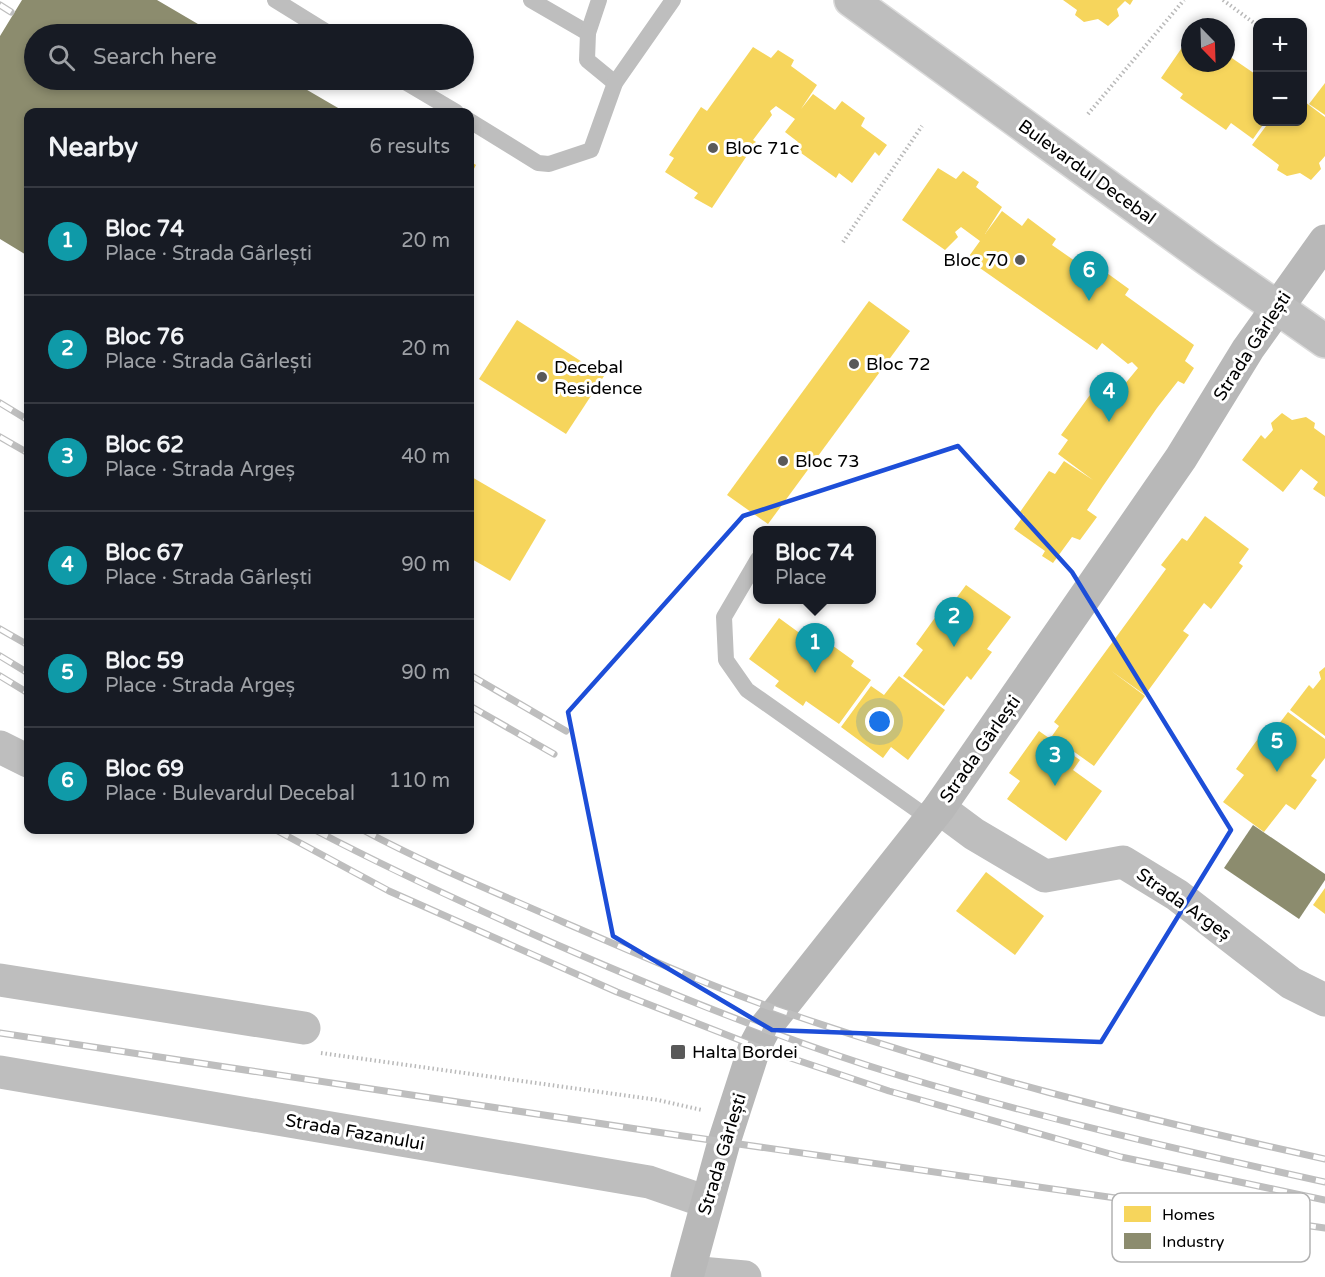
<!DOCTYPE html>
<meta charset="utf-8">
<style>
:root{--surface:#171b24;--page:#20242c;--text:#f1f3f6;--muted:#9ea1a6;--line:#363941;--accent:#2563eb}
body{margin:0;font-family:"Varela Round",sans-serif;background:var(--page);color:var(--text)}
.controls{position:absolute;right:18px;top:18px;display:grid;overflow:hidden;border-radius:12px;box-shadow:0 3px 9px #0003}
.controls button{width:54px;height:54px;display:grid;place-items:center;padding:0;border:0;border-bottom:2px solid var(--line);background:var(--surface);color:var(--text);font:30px sans-serif}
.compass{position:absolute;left:1181px;top:18px;width:54px;height:54px;border-radius:50%;background:var(--surface);box-shadow:0 3px 9px #0003;rotate:157deg}
.you{position:absolute;left:880px;top:722px;width:21px;height:21px;margin:-15px;border:4px solid #fff;border-radius:50%;background:#1a73e8;box-shadow:0 0 0 9px #1a73e833}
.badge{display:grid;place-items:center;width:39px;height:39px;border-radius:50%;background:var(--accent);color:#fff;font-size:20px;font-weight:700}
.pin{position:absolute;translate:-50% -50px;filter:drop-shadow(0 2px 3px #0008)}
.pin::after{content:'';position:absolute;top:32px;width:21px;height:18px;background:inherit;clip-path:polygon(0 0,100% 0,50% 100%)}
.popup{position:absolute;left:753px;top:526px;width:123px;height:78px;box-sizing:border-box;display:grid;place-content:center;border-radius:12px;background:var(--surface);filter:drop-shadow(0 2px 4px #0005);font-size:20px;white-space:nowrap;color:var(--muted)}
.popup b{font-size:22px;color:var(--text)}
.popup::after{content:'';position:absolute;left:50%;top:100%;margin-left:-12px;border:12px solid transparent;border-top-color:var(--surface)}
.list{margin:0;padding:0;list-style:none}
h2{display:flex;justify-content:space-between;align-items:center;height:78px;margin:0;padding:0 24px;font-size:26px}
h2 small{font-size:20px;font-weight:400;color:var(--muted)}
.list li{display:grid;grid-template-columns:39px 1fr auto;gap:18px;align-items:center;box-sizing:border-box;height:108px;padding:0 24px;border-top:2px solid var(--line)}
.list b{display:block;font-size:22px;white-space:nowrap}
.list p{margin:0;font-size:20px;white-space:nowrap;color:var(--muted)}
.list em{font-size:20px;font-style:normal;color:var(--muted)}
.icon{flex:none;width:33px;height:33px;fill:none;stroke:currentColor;stroke-width:2;stroke-linecap:round;stroke-linejoin:round}
.map{position:relative;flex:none;width:1325px;height:1277px;overflow:hidden}
.search{position:absolute;background:var(--surface);box-shadow:0 3px 9px #0003;left:24px;top:24px;width:450px;height:66px;display:flex;align-items:center;gap:15px;box-sizing:border-box;padding:0 21px;border-radius:33px;color:var(--muted);font-size:22px}
.panel{position:absolute;background:var(--surface);box-shadow:0 3px 9px #0003;left:24px;top:108px;width:450px;height:726px;border-radius:12px}
.map>svg:first-child{display:block}
.homes{fill:#f6d55c}
.industry{fill:#8c8c6e}
.lines{fill:none;stroke-linecap:round;stroke-linejoin:round}
.primary-casing{stroke:#dbdbdb;stroke-width:36}
.path{stroke:#b9b9b9;stroke-width:4;stroke-dasharray:1.5 3;stroke-linecap:butt}
.lane{stroke:#bebebe;stroke-width:16}
.street{stroke:#bebebe;stroke-width:33}
.secondary{stroke:#b8b8b8;stroke-width:33}
.primary{stroke:#bebebe;stroke-width:33}
.rail-casing{stroke:#bebebe;stroke-width:7}
.rail{stroke:#fff;stroke-width:4.5;stroke-dasharray:14;stroke-linecap:butt}
.marked{fill:none;stroke:#1d4ed8;stroke-width:4.5;stroke-linejoin:round}
.poi-dot{fill:#595959;stroke:#fff;stroke-width:2}
.labels{text-anchor:middle;dominant-baseline:central;stroke-width:6;stroke-linejoin:round;paint-order:stroke}
.poi-label{font-size:18px;fill:#000;stroke:#fff;text-anchor:start}
.street-label{font-size:18px;fill:#000;stroke:#fff}
.key{fill:#fff;stroke:#b2b2b2;stroke-width:1.5}
.key-label{font-size:16px;fill:#000}
</style>
<div class="map">
<svg width="1325" height="1277" viewBox="0 0 1325 1277">
<rect width="100%" height="100%" fill="#fff"/>
<g class="homes">
<polygon points="1063,0 1133,0 1130,5 1125,1 1117,9 1119,16 1108,26 1098,19 1084,22 1075,15 1077,10"/>
<polygon points="1190,36 1190,63 1226,63 1226,54 1258,76 1258,122 1265,122 1253,139 1231,123 1226,130 1180,98 1183,94 1161,78"/>
<polygon points="753,47 771,58 778,50 794,60 791,66 817,85 801,109 813,94 835,110 842,101 865,118 861,126 887,145 879,156 875,152 852,183 839,173 836,178 794,148 798,142 785,132 795,119 776,106 770,111 772,115 753,140 756,142 712,208 694,198 698,193 665,172 674,158 669,155 701,107 707,111"/>
<polygon points="1325,83 1325,115 1309,104"/>
<polygon points="1305,102 1325,117 1325,156 1319,163 1321,169 1311,180 1300,173 1287,176 1277,170 1279,165 1252,145 1269,122 1302,122 1302,106"/>
<polygon points="470,161 476,165 470,176"/>
<polygon points="938,168 956,179 963,171 979,182 976,187 1002,207 985,234 1002,211 1022,226 1028,218 1056,239 1052,245 1095,275 1100,268 1129,289 1125,295 1194,345 1185,361 1194,368 1184,384 1178,381 1157,408 1103,486 1087,510 1097,517 1080,540 1072,537 1053,563 1042,556 1045,551 1014,529 1024,515 1020,512 1049,471 1055,474 1064,461 1093,480 1058,454 1068,440 1061,435 1095,388 1101,392 1112,377 1124,385 1138,368 1132,362 1128,364 1102,343 1097,350 967,259 980,241 961,227 955,232 958,237 945,250 902,220"/>
<polygon points="869,301 910,331 768,524 727,495"/>
<polygon points="517,320 604,376 566,434 479,379"/>
<polygon points="1282,413 1292,420 1306,417 1315,423 1314,428 1325,436 1325,497 1313,489 1318,482 1301,469 1283,492 1242,460 1261,435 1265,439 1273,430 1271,423"/>
<polygon points="470,476 546,520 510,581 470,558"/>
<polygon points="1205,516 1249,549 1239,563 1243,566 1211,609 1204,603 1183,631 1189,635 1145,695 1110,670 1145,696 1094,766 1052,736 1059,726 1054,722 1166,569 1161,565 1182,538 1187,541"/>
<polygon points="966,585 1011,617 987,649 992,652 971,680 967,676 944,706 903,676 923,650 916,644 947,601 952,604"/>
<polygon points="779,618 805,637 811,630 854,661 851,666 871,680 839,724 806,701 803,706 775,686 779,681 749,659"/>
<polygon points="1325,667 1325,736 1290,710 1309,685 1313,689 1321,679 1319,672"/>
<polygon points="899,676 945,710 908,760 891,747 883,758 841,727 871,686 884,695"/>
<polygon points="1288,712 1325,739 1325,758 1311,776 1317,780 1295,810 1286,804 1264,832 1223,802 1244,775 1236,769 1260,736 1266,741"/>
<polygon points="1039,731 1080,760 1073,770 1102,791 1066,841 1007,799 1020,781 1009,773"/>
<polygon points="986,872 1044,916 1015,955 956,911"/>
<polygon points="1325,888 1325,914 1313,905"/>
</g>
<g class="industry">
<polygon points="22,0 157,0 215,34 34,34 34,80 290,80 345,112 28,112 28,256 0,239 0,36"/>
<polygon points="1253,825 1325,874 1325,880 1299,919 1224,868"/>
</g>
<g class="lines">
<defs>
<polyline id="primary" points="851,0 1206,258 1325,341"/>
</defs>
<use href="#primary" class="primary-casing"/>
<g class="path">
<polyline points="1223,0 1258,26"/>
<polyline points="1088,114 1184,0"/>
<polyline points="843,242 922,126"/>
<polyline points="321,1053 658,1100 702,1110"/>
</g>
<g class="lane">
<polyline points="275,0 330,34"/>
<polyline points="531,0 588,33"/>
<polyline points="599,0 588,33 587,60 615,83"/>
<polyline points="402,80 456,112"/>
<polyline points="470,121 538,163 549,164 591,150 615,83 673,0"/>
<polyline points="758,559 724,617 726,660 747,690 930,819"/>
</g>
<g class="street">
<polyline points="0,747 28,761"/>
<polyline points="939,808 974,834 1045,876 1123,862 1177,895 1291,983 1325,1000"/>
<polyline points="0,980 304,1028"/>
<polyline points="0,1072 649,1182 707,1202"/>
<polyline points="689,1272 745,1277"/>
</g>
<polyline class="secondary" points="687,1277 724,1142 755,1046 764,1029 939,808 1181,458 1248,349 1325,241"/>
<use href="#primary" class="primary"/>
<defs>
<g id="rail">
<polyline points="0,5 11,12"/>
<polyline points="0,403 28,420"/>
<polyline points="0,437 28,453"/>
<polyline points="0,629 28,645"/>
<polyline points="0,656 28,673"/>
<polyline points="470,675 566,731"/>
<polyline points="0,676 28,693"/>
<polyline points="470,706 554,754"/>
<polyline points="276,830 389,891 617,992 755,1046 889,1091 1121,1157 1325,1200"/>
<path d="M315,830c78,41 157,77 238,113 114,50 230,97 348,133 140,42 282,75 424,106"/>
<path d="M363,830c65,35 132,62 200,92 70,30 141,62 213,87 180,63 363,109 549,150"/>
<polyline points="0,1033 683,1136 1325,1228"/>
</g>
</defs>
<use href="#rail" class="rail-casing"/>
<use href="#rail" class="rail"/>
</g>
<path class="marked" d="M958,446l114,126 159,258 -130,212 -329,-12 -159,-94 -45,-224 175,-196z"/>
<g class="poi-dot">
<circle cx="713" cy="148" r="6"/>
<circle cx="1020" cy="260" r="6"/>
<circle cx="854" cy="364" r="6"/>
<circle cx="542" cy="377" r="6"/>
<circle cx="783" cy="461" r="6"/>
<rect x="670" y="1044" width="16" height="16" rx="3"/>
</g>
<g class="labels">
<g class="poi-label">
<text x="725" y="148">Bloc 71c</text>
<text x="1008" y="260" text-anchor="end">Bloc 70</text>
<text x="866" y="364">Bloc 72</text>
<text x="554" y="367">Decebal<tspan x="554" dy="21">Residence</tspan></text>
<text x="795" y="461">Bloc 73</text>
<text x="692" y="1052">Halta Bordei</text>
</g>
<g class="street-label">
<text transform="translate(1087 172) rotate(36)">Bulevardul Decebal</text>
<text transform="translate(1252 346) rotate(-57)">Strada Gârlești</text>
<text transform="translate(980 749) rotate(-55)">Strada Gârlești</text>
<text transform="translate(1184 904) rotate(35)">Strada Argeș</text>
<text transform="translate(355 1132) rotate(10)">Strada Fazanului</text>
<text transform="translate(722 1154) rotate(-73)">Strada Gârlești</text>
</g>
</g>
<rect x="1112" y="1193" width="198" height="69" rx="9" class="key"/>
<rect x="1124" y="1206" width="27" height="16" fill="#f6d55c"/>
<rect x="1124" y="1233" width="27" height="16" fill="#8c8c6e"/>
<g class="key-label">
<text x="1162" y="1220">Homes</text>
<text x="1162" y="1247">Industry</text>
</g>
</svg>
<div class="controls">
<button>+</button>
<button>−</button>
</div>
<svg class="compass" viewBox="-18 -18 36 36"><path d="M0-13l5 13h-10z" fill="#e53935"/><path d="M0 13l5-13h-10z" fill="#9ea1a6"/></svg>
<div class="you"></div>
<div class="pin badge" style="left:815px;top:673px;background:#0f9aa8">1</div>
<div class="popup"><b>Bloc 74</b>Place</div>
<div class="pin badge" style="left:954px;top:647px;background:#0f9aa8">2</div>
<div class="pin badge" style="left:1055px;top:786px;background:#0f9aa8">3</div>
<div class="pin badge" style="left:1109px;top:422px;background:#0f9aa8">4</div>
<div class="pin badge" style="left:1277px;top:772px;background:#0f9aa8">5</div>
<div class="pin badge" style="left:1089px;top:301px;background:#0f9aa8">6</div>
<div class="search"><svg class="icon" aria-label="search" viewBox="0 0 24 24"><circle cx="10" cy="10" r="6"/><path d="M15 15l6 6"/></svg>Search here</div>
<section class="panel">
<h2>Nearby<small>6 results</small></h2>
<ul class="list">
<li><span class="badge" style="background:#0f9aa8">1</span><div><b>Bloc 74</b><p>Place · Strada Gârlești</p></div><em>20 m</em></li>
<li><span class="badge" style="background:#0f9aa8">2</span><div><b>Bloc 76</b><p>Place · Strada Gârlești</p></div><em>20 m</em></li>
<li><span class="badge" style="background:#0f9aa8">3</span><div><b>Bloc 62</b><p>Place · Strada Argeș</p></div><em>40 m</em></li>
<li><span class="badge" style="background:#0f9aa8">4</span><div><b>Bloc 67</b><p>Place · Strada Gârlești</p></div><em>90 m</em></li>
<li><span class="badge" style="background:#0f9aa8">5</span><div><b>Bloc 59</b><p>Place · Strada Argeș</p></div><em>90 m</em></li>
<li><span class="badge" style="background:#0f9aa8">6</span><div><b>Bloc 69</b><p>Place · Bulevardul Decebal</p></div><em>110 m</em></li>
</ul>
</section>
</div>
